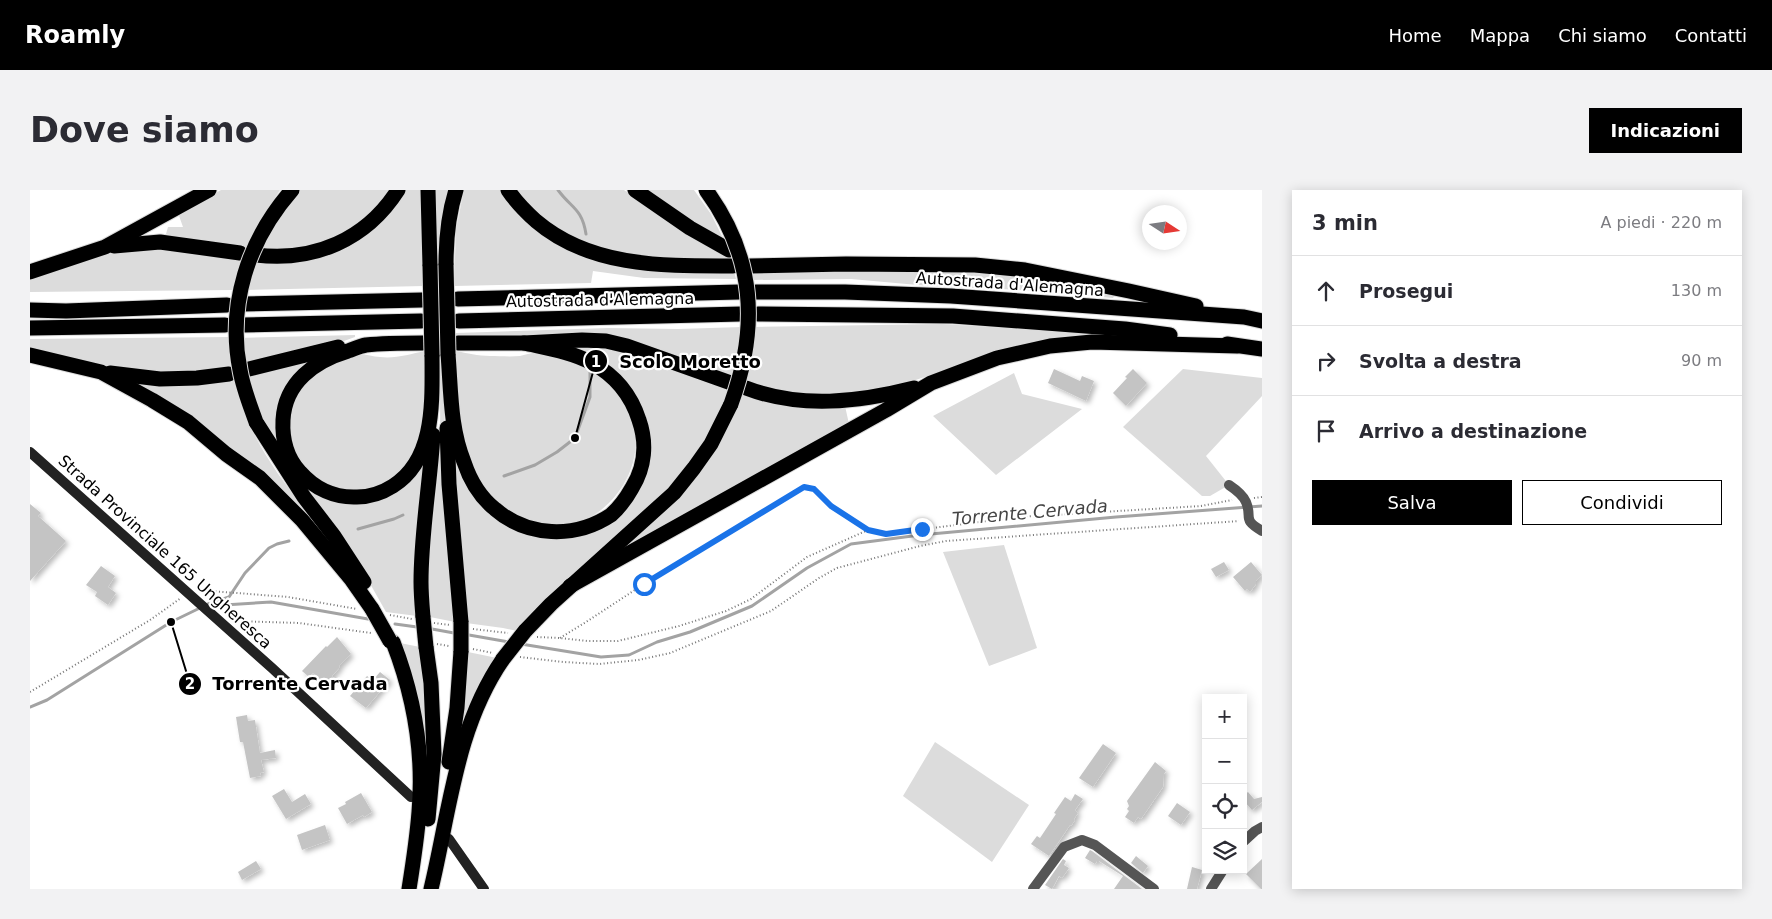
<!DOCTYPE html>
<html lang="it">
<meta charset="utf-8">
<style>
:root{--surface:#fff;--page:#f2f2f3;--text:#2b2b33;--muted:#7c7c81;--line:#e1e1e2;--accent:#000}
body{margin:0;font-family:"DejaVu Sans",sans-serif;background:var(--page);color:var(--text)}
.controls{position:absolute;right:15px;bottom:15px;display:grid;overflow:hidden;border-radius:0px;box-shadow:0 2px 12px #0003}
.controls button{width:45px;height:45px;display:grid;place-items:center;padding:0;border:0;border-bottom:1px solid var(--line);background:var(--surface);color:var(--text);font:25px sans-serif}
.compass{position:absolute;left:1112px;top:15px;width:45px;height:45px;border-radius:50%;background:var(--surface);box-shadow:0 2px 12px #0003;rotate:102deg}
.stop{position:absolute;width:15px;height:15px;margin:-11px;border:4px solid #1a73e8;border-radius:50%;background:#fff}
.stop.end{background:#1a73e8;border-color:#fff;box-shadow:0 1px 5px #0008}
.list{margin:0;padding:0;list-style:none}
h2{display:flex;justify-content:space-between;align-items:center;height:65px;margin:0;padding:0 20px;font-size:21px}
h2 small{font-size:16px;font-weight:400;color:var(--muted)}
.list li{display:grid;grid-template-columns:32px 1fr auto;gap:15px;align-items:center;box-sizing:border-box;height:70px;padding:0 20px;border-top:1px solid var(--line)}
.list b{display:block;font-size:19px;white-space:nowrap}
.list em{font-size:16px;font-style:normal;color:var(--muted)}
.actions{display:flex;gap:10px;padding:15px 20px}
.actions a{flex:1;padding:11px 0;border:1px solid var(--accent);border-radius:0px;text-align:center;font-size:18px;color:var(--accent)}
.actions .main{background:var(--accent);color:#fff}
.icon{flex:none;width:28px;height:28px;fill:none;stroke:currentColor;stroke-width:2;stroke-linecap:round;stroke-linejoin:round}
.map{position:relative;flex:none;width:1232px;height:699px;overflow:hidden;border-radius:0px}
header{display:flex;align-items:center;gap:30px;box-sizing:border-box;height:70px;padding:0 25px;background:var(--accent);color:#fff}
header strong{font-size:24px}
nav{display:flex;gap:28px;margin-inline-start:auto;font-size:18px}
.intro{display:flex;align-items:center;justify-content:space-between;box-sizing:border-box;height:120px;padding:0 30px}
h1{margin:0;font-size:35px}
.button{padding:12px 22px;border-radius:0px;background:var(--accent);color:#fff;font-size:18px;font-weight:700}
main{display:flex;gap:30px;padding:0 30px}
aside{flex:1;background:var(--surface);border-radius:0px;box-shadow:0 2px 12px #0003}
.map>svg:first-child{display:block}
.green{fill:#dcdcdc}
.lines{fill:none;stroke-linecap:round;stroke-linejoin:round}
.stream{stroke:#a3a3a3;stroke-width:3}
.building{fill:#c4c4c4;filter:url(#shadow)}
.highway-casing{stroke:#dbdbdb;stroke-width:17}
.path{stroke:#777;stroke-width:2;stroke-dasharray:1 2.5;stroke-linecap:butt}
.street{stroke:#555;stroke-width:10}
.secondary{stroke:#222;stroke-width:10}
.highway{stroke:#000;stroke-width:15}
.highway-bridge-casing{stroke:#dbdbdb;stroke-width:17;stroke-linecap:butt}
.highway-bridge{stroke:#000;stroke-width:15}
.route{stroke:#1a73e8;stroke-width:6}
.labels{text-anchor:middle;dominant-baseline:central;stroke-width:4.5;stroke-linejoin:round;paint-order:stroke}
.street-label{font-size:16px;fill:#000;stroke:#fff}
.water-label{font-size:18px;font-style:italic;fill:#444;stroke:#fff}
.leader{fill:none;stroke:#000;stroke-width:2}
.callout-dot{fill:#000;stroke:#fff;stroke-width:2}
.mark-label{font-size:15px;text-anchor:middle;font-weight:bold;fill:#fff}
.callout-label{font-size:18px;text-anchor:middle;font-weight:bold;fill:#000;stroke:#fff;stroke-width:4.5;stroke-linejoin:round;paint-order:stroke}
</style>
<header>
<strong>Roamly</strong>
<nav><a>Home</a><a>Mappa</a><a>Chi siamo</a><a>Contatti</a></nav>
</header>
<div class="intro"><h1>Dove siamo</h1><a class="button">Indicazioni</a></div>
<main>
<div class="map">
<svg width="1232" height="699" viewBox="0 0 1232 699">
<defs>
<filter id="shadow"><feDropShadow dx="3" dy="3" stdDeviation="2.5" flood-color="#0004"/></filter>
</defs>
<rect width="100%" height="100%" fill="#fff"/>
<g class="green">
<polygon points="191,0 250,0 226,37 215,60 157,51 136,44 138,37 153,37 148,23"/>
<polygon points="266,0 359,0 342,22 318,41 284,57 240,63 228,56"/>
<polygon points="372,0 394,0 394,96 214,100 223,71 286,68"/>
<polygon points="405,0 420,0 411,70 407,71"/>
<polygon points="434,0 473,0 542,61 704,81 706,89 614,88 563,81 561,93 424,96 426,39"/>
<polygon points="487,0 594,0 647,37 700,65 702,72 669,72 569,60 523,38 496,12"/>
<polygon points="611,0 664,0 681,24 695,52"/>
<path d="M115,57l96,13 -9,30 -202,2v-14c38,-12 76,-28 115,-31z"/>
<polygon points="718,80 962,81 1086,103 1083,108 994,100 899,96 821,89 720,90"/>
<polygon points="912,134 1057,143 1056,147 918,179 871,195 815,206 764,205 716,194 721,168 724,137"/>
<polygon points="712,137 704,190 610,154 426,148 426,143 578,138 648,139"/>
<polygon points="325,145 325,147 314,151 212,176 209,148"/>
<path d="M198,147l3,33c-32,4 -67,4 -100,0 -34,-4 -68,-14 -101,-22v-9z"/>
<polygon points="539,154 594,160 701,199 681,242 652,285 629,307 522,403 487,441 473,438 436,433 425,278 426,266 484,337 562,338 608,292 606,213"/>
<path d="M395,161l1,58 -4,32 -21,34 -36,17 -35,-3 -32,-27 -11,-36 9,-31 24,-27 39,-14c8,0 14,3 21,3 15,2 30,-3 45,-6z"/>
<path d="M426,161c11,2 22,5 34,5 9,0 20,1 30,0 6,-1 12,-4 18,-3 14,1 31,6 44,13 23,12 43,31 51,57 14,48 -28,104 -78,103 -5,0 -10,-2 -15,-3 -12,-2 -21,-4 -31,-12 -15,-10 -29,-25 -36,-42 -15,-37 -15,-76 -18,-115z"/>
<path d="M413,164l2,85 10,183 -25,-5c-5,-52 5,-104 9,-156 2,-35 1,-71 0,-106z"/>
<polygon points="281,169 260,196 261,276 325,313 394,271 387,426 356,422 329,374 243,257 214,187"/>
<polygon points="1153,179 1232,188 1232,206 1176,266 1199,295 1180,306 1172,306 1093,237"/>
<polygon points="984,183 992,204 1052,219 966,285 903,226"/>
<path d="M95,190h109c15,67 64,120 105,172l-51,-47z"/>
<path d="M713,203l102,13 4,18 -224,125 -3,-4c45,-45 102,-90 121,-152z"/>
<polygon points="974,355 1007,458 959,476 913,362"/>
<polygon points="370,453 390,457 399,513 396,572"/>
<polygon points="438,462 467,468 437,529 433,526"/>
<polygon points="905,552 999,615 962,672 873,606"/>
</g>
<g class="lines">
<g class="stream">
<path d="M528,0c13,18 24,18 28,44"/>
<polyline points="474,286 505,275 527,262 545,248 560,207 560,180"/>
<polyline points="328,339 364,329 373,325"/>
<polyline points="178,414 199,407 215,383 239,358 247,354 259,351"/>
<polyline points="178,416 241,412 338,429"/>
<polyline points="365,434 387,437"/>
<polyline points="402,439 424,443"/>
<polyline points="439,445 479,452"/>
<polyline points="491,454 571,467 599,465 627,452 660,442 722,416 777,378 821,354 890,345 1086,327 1232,316"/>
<polyline points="0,517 17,510 141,432 172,417"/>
</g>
</g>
<g class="building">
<polygon points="1024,179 1050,191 1052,186 1064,191 1056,211 1018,193"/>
<polygon points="1103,179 1117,193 1096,216 1083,203 1097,188 1095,187"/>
<polygon points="0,314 11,323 8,326 36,351 0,391"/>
<polygon points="1194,372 1199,380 1186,387 1181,379"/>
<polygon points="1221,372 1232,385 1226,391 1226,394 1220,402 1217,399 1215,401 1203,387"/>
<polygon points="71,376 85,386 78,397 86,403 78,415 65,406 67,402 56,395"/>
<polygon points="307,447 321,464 309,476 310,477 302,486 304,488 297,496 286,485 283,483 279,487 272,481 296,456 297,457"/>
<polygon points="350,482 360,490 336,518 320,506 337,486 343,490"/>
<polygon points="217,525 218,531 225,530 230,563 245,560 246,568 231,570 234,582 230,583 231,586 220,588 213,552 210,552 206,527"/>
<polygon points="1073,554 1086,563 1063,597 1049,588"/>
<polygon points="1125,572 1136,581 1134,584 1133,597 1111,629 1108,627 1104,633 1095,627 1099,621 1097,619 1099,616 1097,611"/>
<polygon points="254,599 262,612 275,604 281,614 256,629 242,606"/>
<polygon points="1218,602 1224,609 1232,607 1232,612 1222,620 1213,610 1213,606"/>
<polygon points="331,603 342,622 334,627 333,625 317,634 308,618 316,614 315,612"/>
<polygon points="1045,604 1053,609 1045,620 1048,623 1044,629 1045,630 1041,636 1040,635 1019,666 1001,654 1007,646 1010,648 1026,624 1024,623 1035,607 1041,611"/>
<polygon points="1147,613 1160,622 1151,635 1138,626"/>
<polygon points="295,635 300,650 272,660 267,645"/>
<polygon points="1060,660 1062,661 1112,699 1084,699 1093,686 1069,671 1067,671 1065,674 1055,668"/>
<polygon points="1106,666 1118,676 1113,683 1101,673"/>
<polygon points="1033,669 1036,671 1034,675 1039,678 1032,688 1029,686 1022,699 1015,695"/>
<polygon points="1232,669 1232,699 1231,699 1216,684"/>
<polygon points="226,671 231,679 212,690 208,682"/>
<polygon points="1162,677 1172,680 1167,699 1157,699"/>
</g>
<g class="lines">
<defs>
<g id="highway">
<polyline points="398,0 400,76"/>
<path d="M478,0c8,12 18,22 28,31 55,47 129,45 197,45"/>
<polyline points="605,0 660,38 699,60"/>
<polyline points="84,56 130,52 210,63"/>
<path d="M226,65c58,7 110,-15 142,-65"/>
<path d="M416,75c0,-26 2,-50 10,-75"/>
<polyline points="720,76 816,74 945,75 995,80 1099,101 1166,116"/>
<polyline points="0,82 75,57 179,0"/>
<polyline points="726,102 815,102 921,106 1214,127 1232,131"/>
<polyline points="428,109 709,102"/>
<polyline points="213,114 392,110"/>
<polyline points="0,120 36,121 197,115"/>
<polyline points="728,124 923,126 1095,139 1140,145"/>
<polyline points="429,131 711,124"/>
<polyline points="212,135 391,131"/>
<polyline points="0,138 195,135"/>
<path d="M393,153c-19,0 -38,0 -57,2 -6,1 -12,4 -18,6 -33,10 -63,31 -65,69 -1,19 4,38 17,52 15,17 35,26 57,25 13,0 25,-4 36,-11 43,-27 39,-86 39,-131"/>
<polyline points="428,153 494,153 552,150 576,151 597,156 701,193"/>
<polyline points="1197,154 1232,159"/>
<path d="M418,164c3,36 2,74 16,108 6,18 16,35 31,47 32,28 80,30 116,6 8,-7 16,-18 21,-27 13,-21 15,-45 7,-68 -8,-25 -23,-44 -47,-57 -20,-11 -46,-15 -68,-20"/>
<polyline points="0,165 71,182 122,210 158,232 196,264 230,288 272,330 321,389 342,419"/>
<polyline points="215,180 308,157"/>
<polyline points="80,183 130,189 167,188 199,184"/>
<path d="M716,198c55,21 113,14 168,0"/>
<polyline points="226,232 274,307 304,346 334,392"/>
<polyline points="417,238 419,294 431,432"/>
<polyline points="540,396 856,220 901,193 967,168 1020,156 1062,152 1207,156"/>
<path d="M393,427c-1,-12 -2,-23 -2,-35 0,-49 9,-98 12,-147"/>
<polyline points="495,441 521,414 644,303 664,278 681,254 701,214"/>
<path d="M363,452c21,54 31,112 26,170 -2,26 -6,52 -10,77"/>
<polyline points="396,457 401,493 404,564 398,629"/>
<polyline points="419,572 427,518 431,461"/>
<path d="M401,699c19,-79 25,-162 72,-230"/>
</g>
</defs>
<use href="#highway" class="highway-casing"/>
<g class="path">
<polyline points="1224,308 1232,307"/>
<polyline points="168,400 258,407 327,419"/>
<polyline points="360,425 382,429"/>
<polyline points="204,431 269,433 341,443"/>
<polyline points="404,433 420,435"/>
<polyline points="443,439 478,443"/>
<polyline points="507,447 530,448 557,451 588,451 649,436 696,421 721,409 777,367 838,340"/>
<polyline points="530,448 556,432 614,394 774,297 784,299 801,315 838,340 855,344 989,327 1171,316 1202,310"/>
<polyline points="407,454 419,456"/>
<polyline points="443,459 463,463"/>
<polyline points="490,467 533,472 569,474 608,470 640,463 741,421 789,388 807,378 890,356 916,351 1209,331"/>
<polyline points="0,502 120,430 151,408"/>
</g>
<g class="street">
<path d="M1199,295c6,4 14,10 17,17 7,17 -5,16 16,29"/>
<polyline points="1213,652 1225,641 1232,637"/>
<polyline points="1003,699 1034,657 1052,650 1065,655 1124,699"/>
<polyline points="1181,699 1193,680"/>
</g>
<g class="secondary">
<polyline points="0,262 242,478 381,607"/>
<polyline points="419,649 454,699"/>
</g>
<use href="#highway" class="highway"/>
<defs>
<g id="highway-bridge">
<path d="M676,0c49,67 53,137 25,214"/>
<polyline points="416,75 418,164"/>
<polyline points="400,76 402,165"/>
<path d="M226,232c-6,-17 -13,-34 -16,-52 -13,-65 8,-130 52,-180"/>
<polyline points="342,419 360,451"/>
<polyline points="393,427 396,457"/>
<polyline points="431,432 431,461"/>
<polyline points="473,469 495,441"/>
</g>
</defs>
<use href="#highway-bridge" class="highway-bridge-casing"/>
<use href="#highway-bridge" class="highway-bridge"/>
</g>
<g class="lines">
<polyline class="route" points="614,394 774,297 784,299 801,316 838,340 856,344 892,339"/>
</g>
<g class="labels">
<g class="street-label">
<text transform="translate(980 94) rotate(4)">Autostrada d'Alemagna</text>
<text transform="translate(570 110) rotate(-1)">Autostrada d'Alemagna</text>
<text transform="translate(135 362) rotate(42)">Strada Provinciale 165 Ungheresca</text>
</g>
<g class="water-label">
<text transform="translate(1000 322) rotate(-5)">Torrente Cervada</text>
</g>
</g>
<path class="leader" d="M545 248L566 171M141 432L160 494"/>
<g class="callout-dot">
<circle cx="545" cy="248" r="5"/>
<circle cx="141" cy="432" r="5"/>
<circle cx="566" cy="171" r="12"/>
<circle cx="160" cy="494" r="12"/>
</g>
<g class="mark-label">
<text x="566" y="177">1</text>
<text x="160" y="499">2</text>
</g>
<g class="callout-label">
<text x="660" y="178">Scolo Moretto</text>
<text x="270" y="500">Torrente Cervada</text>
</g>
</svg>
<div class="controls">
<button>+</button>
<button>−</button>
<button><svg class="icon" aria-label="locate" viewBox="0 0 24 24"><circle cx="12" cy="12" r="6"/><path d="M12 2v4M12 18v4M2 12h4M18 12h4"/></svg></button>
<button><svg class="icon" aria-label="layers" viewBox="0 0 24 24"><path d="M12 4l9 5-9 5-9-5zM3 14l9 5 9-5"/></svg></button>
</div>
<svg class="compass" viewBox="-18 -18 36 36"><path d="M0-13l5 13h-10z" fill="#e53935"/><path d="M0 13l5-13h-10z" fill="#7c7c81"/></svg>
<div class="stop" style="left:614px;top:394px"></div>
<div class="stop end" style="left:892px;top:339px"></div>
</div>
<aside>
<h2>3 min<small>A piedi · 220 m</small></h2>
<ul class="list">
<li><svg class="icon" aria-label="ahead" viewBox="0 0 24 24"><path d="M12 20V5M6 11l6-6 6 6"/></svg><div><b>Prosegui</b></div><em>130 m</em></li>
<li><svg class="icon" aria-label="right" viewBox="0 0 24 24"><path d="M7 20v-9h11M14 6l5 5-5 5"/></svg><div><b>Svolta a destra</b></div><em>90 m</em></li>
<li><svg class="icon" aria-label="arrive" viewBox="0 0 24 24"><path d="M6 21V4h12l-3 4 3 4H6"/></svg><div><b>Arrivo a destinazione</b></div></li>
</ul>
<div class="actions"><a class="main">Salva</a><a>Condividi</a></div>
</aside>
</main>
